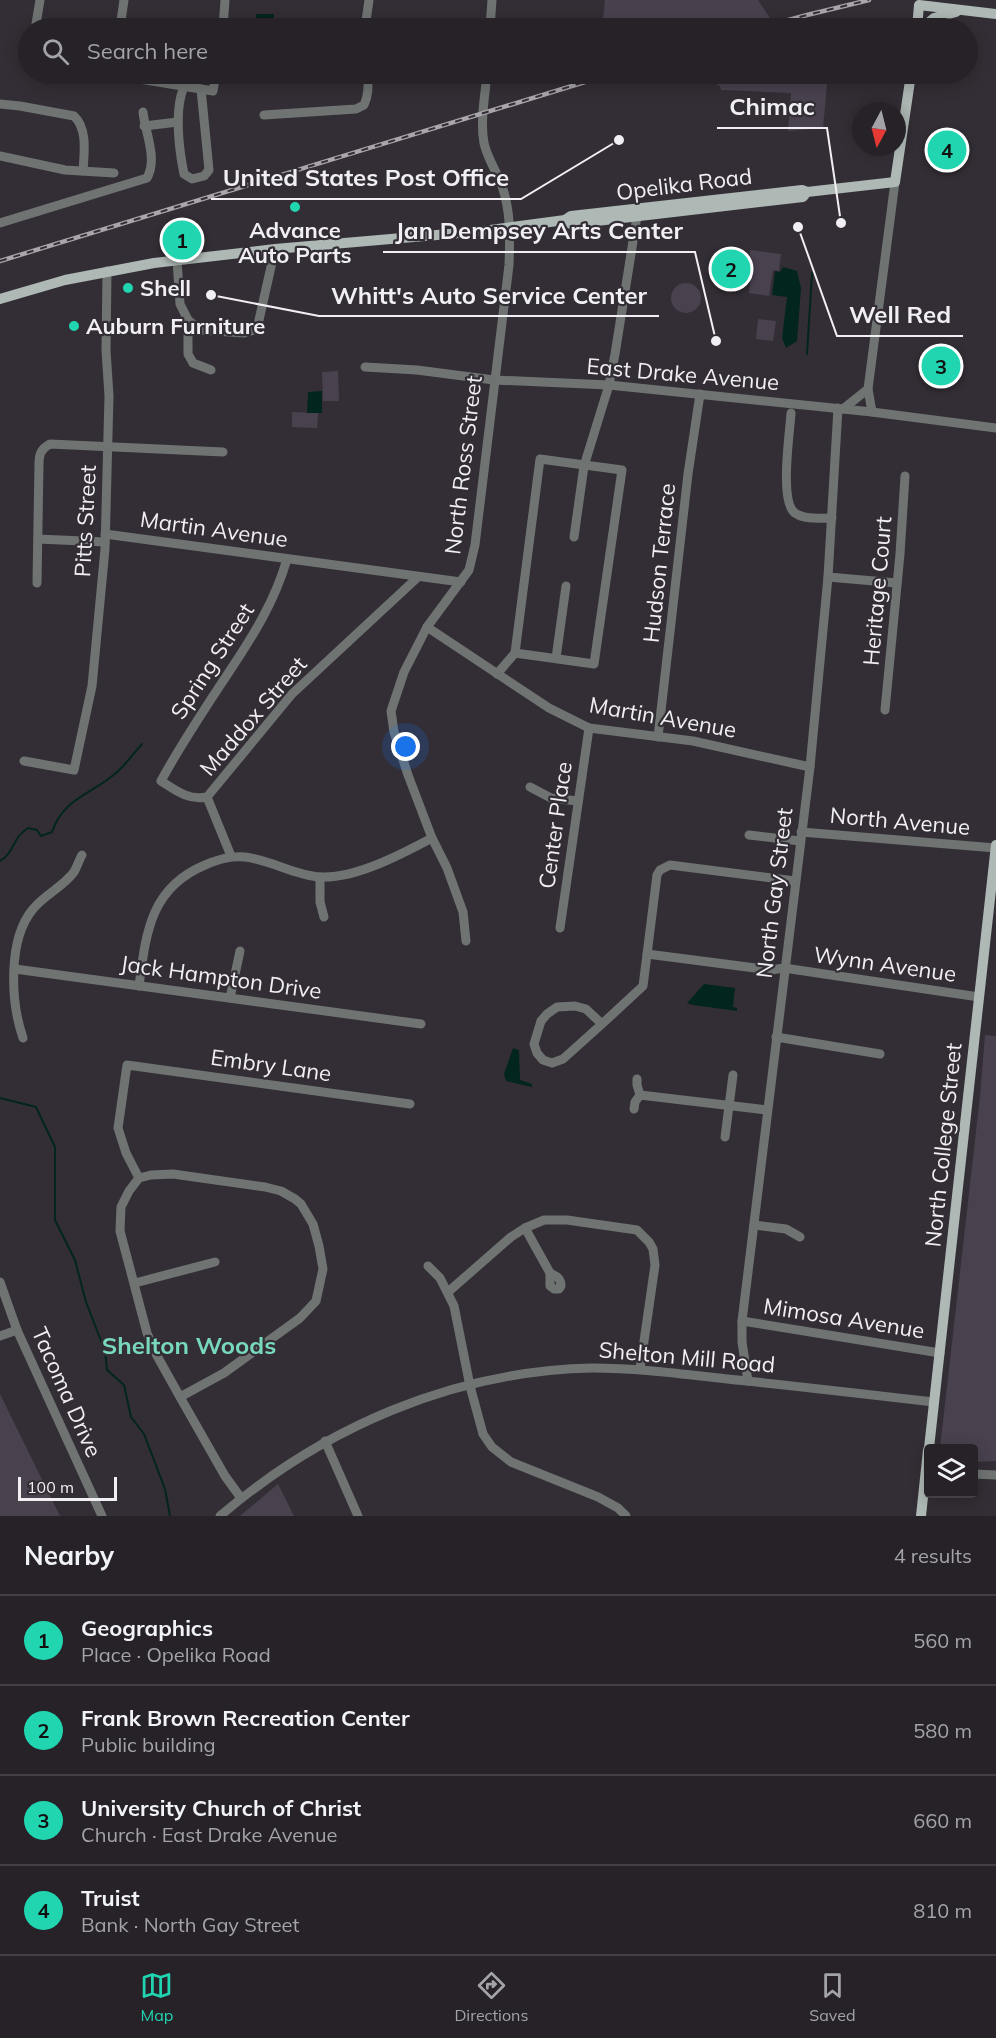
<!DOCTYPE html>
<meta charset="utf-8">
<style>
:root{--surface:#262228;--page:#322f34;--text:#f1f3f6;--muted:#a4a4a8;--line:#423f45;--accent:#20d5b0}
body{margin:0;font-family:Mulish,sans-serif;background:var(--page);color:var(--text)}
.controls{position:absolute;right:18px;bottom:18px;display:grid;overflow:hidden;border-radius:6px;box-shadow:0 3px 15px #0003}
.controls button{width:54px;height:54px;display:grid;place-items:center;padding:0;border:0;border-bottom:2px solid var(--line);background:var(--surface);color:var(--text);font:30px sans-serif}
.compass{position:absolute;left:852px;top:102px;width:54px;height:54px;border-radius:50%;background:var(--surface);box-shadow:0 3px 15px #0003;rotate:187deg}
.scale{position:absolute;left:18px;bottom:15px;width:99px;box-sizing:border-box;padding-left:6px;border:3px solid #f2eff4;border-top:0;font-size:16px;line-height:21px;white-space:nowrap;color:#f2eff4;-webkit-text-stroke:4px #332e35;paint-order:stroke}
.you{position:absolute;left:406px;top:747px;width:21px;height:21px;margin:-15px;border:4px solid #fff;border-radius:50%;background:#1a73e8;box-shadow:0 0 0 9px #1a73e833}
.badge{display:grid;place-items:center;width:39px;height:39px;border-radius:50%;background:var(--accent);color:#111;font-size:20px;font-weight:700}
.pin{position:absolute;translate:-50% -50%;border:3px solid #fff;box-shadow:0 2px 6px #0006}
.list{margin:0;padding:0;list-style:none}
h2{display:flex;justify-content:space-between;align-items:center;height:78px;margin:0;padding:0 24px;font-size:26px}
h2 small{font-size:20px;font-weight:400;color:var(--muted)}
.list li{display:grid;grid-template-columns:39px 1fr auto;gap:18px;align-items:center;box-sizing:border-box;height:90px;padding:0 24px;border-top:2px solid var(--line)}
.list b{display:block;font-size:22px;white-space:nowrap}
.list p{margin:0;font-size:20px;white-space:nowrap;color:var(--muted)}
.list em{font-size:20px;font-style:normal;color:var(--muted)}
.icon{flex:none;width:33px;height:33px;fill:none;stroke:currentColor;stroke-width:2;stroke-linecap:round;stroke-linejoin:round}
.map{position:relative;flex:none;width:996px;height:1516px;overflow:hidden}
.search{position:absolute;background:var(--surface);box-shadow:0 3px 15px #0003;left:18px;right:18px;top:18px;height:66px;display:flex;align-items:center;gap:15px;box-sizing:border-box;padding:0 21px;border-radius:33px;color:var(--muted);font-size:22px}
.sheet{height:438px;background:var(--surface)}
nav{display:flex;justify-content:space-around;align-items:center;box-sizing:border-box;height:84px;border-top:2px solid var(--line);background:var(--surface);font-size:16px;color:var(--muted)}
nav a{display:grid;justify-items:center;gap:3px}
nav .on{color:var(--accent)}
.map>svg:first-child{display:block}
.green{fill:#4a414f}
.water{fill:#02251d}
.lines{fill:none;stroke-linecap:round;stroke-linejoin:round}
.stream{stroke:#02251d;stroke-width:2}
.minor{stroke:#6f7472;stroke-width:9}
.major{stroke:#aeb8b5;stroke-width:10}
.rail-casing{stroke:#a9a5ab;stroke-width:4.5}
.rail{stroke:#332e35;stroke-width:2;stroke-dasharray:7;stroke-linecap:butt}
.poi-dot{fill:#20d5b0;stroke:#332e35;stroke-width:2}
.labels{text-anchor:middle;dominant-baseline:central;stroke-width:4.5;stroke-linejoin:round;paint-order:stroke}
.street-label{font-size:22px;fill:#f2eff4;stroke:#332e35}
.poi-label{font-size:22px;font-weight:bold;fill:#f2eff4;stroke:#332e35;text-anchor:start}
.neighbourhood-label{font-size:24px;font-weight:bold;fill:#78d8bd;stroke:#332e35}
.leader{fill:none;stroke:#f2eff4;stroke-width:2}
.callout-dot{fill:#f2eff4;stroke:#332e35;stroke-width:2}
.callout-label{font-size:24px;text-anchor:middle;font-weight:bold;fill:#f2eff4;stroke:#332e35;stroke-width:4.5;stroke-linejoin:round;paint-order:stroke}
</style>
<div class="map">
<svg width="996" height="1516" viewBox="0 0 996 1516">
<rect width="100%" height="100%" fill="#332e35"/>
<g class="green">
<polygon points="605,0 758,0 770,18 737,28 602,28"/>
<polygon points="695,74 828,74 823,128 788,131 791,93 721,90 720,86"/>
<polygon points="750,250 781,254 779,271 773,270 769,296 749,293 752,267 748,266"/>
<circle cx="686" cy="298" r="15"/>
<polygon points="758,319 776,321 773,341 756,339"/>
<polygon points="338,371 339,401 323,401 322,372"/>
<polygon points="292,412 318,413 317,428 292,427"/>
<polygon points="985,1035 996,1036 996,1461 974,1462 974,1448 940,1448 980,1096"/>
<polygon points="0,1394 60,1516 0,1516"/>
<polygon points="278,1484 294,1516 240,1516"/>
</g>
<g class="water">
<rect x="256" y="14" width="18" height="14"/>
<polygon points="783,267 797,271 801,288 797,341 786,348 782,338 787,297 772,295 775,271 780,272"/>
<polygon points="322,391 322,413 307,413 308,392"/>
<polygon points="704,984 735,988 733,1007 737,1008 737,1011 693,1005 687,1003"/>
<polygon points="513,1048 519,1050 520,1080 532,1084 532,1087 506,1081 504,1074"/>
</g>
<g class="lines">
<g class="stream">
<polyline points="807,354 812,273"/>
<path d="M0,861c16,-10 11,-22 28,-33l9,2 4,6 11,-4c11,-34 41,-38 65,-60 9,-8 17,-19 25,-28"/>
<polyline points="0,1098 36,1107 55,1147 55,1220 75,1260 86,1302 105,1351 107,1370 124,1385 131,1417 144,1434 165,1489 170,1516"/>
</g>
<g class="minor">
<polyline points="36,24 40,0"/>
<polyline points="120,28 124,0"/>
<polyline points="223,28 225,0"/>
<polyline points="365,28 369,0"/>
<polyline points="490,28 492,0"/>
<polyline points="115,75 213,91 216,74"/>
<path d="M184,87c-10,22 -5,63 0,87l8,5 12,-3 5,-6 -8,-81"/>
<path d="M0,104l20,2 54,10c14,13 10,38 9,55"/>
<path d="M264,115l92,-6 8,-4c5,-11 5,-20 3,-31"/>
<polyline points="144,126 178,122"/>
<polyline points="0,156 65,170 114,173"/>
<path d="M0,223l147,-45c11,-19 -2,-46 -4,-66"/>
<polyline points="177,260 180,304 188,320 200,330 244,333 257,329 275,249"/>
<polyline points="188,320 188,354 193,363 211,370"/>
<polyline points="365,367 417,370 494,380 609,385 872,412 996,428"/>
<polyline points="843,409 868,389"/>
<polyline points="872,412 868,389 895,182"/>
<path d="M791,413c-1,19 -12,89 4,100 10,7 25,5 37,5"/>
<polygon points="540,459 622,470 594,664 515,653"/>
<polyline points="105,534 461,582"/>
<polyline points="574,537 584,466 609,385 615,354 638,210"/>
<polyline points="38,539 105,542"/>
<path d="M287,559c-12,42 -34,77 -58,113 -24,36 -48,72 -68,109 14,9 28,20 46,16l85,-103 126,-117"/>
<polyline points="828,577 897,583"/>
<path d="M37,583l2,-119c0,-10 2,-15 11,-20l173,8"/>
<polyline points="427,627 549,708 589,728 693,741 810,767"/>
<polyline points="556,658 566,586"/>
<polyline points="497,674 515,653"/>
<polyline points="885,710 900,554 905,476"/>
<polyline points="658,737 688,474 700,394"/>
<polyline points="24,761 74,770 92,686 105,549 109,396 106,350 107,271"/>
<polyline points="530,787 551,798 578,801"/>
<polyline points="207,797 231,856"/>
<polyline points="801,832 996,848"/>
<polyline points="749,835 800,841"/>
<polyline points="320,877 320,902 324,917"/>
<polyline points="560,928 589,728"/>
<path d="M466,941l-3,-29 -16,-44 -15,-30 -24,-63 -14,-43 -3,-21 13,-39 23,-45 42,-57 6,-25 34,-280c1,-28 2,-53 -7,-79 -5,-14 -15,-28 -18,-43 -4,-21 1,-48 3,-69"/>
<polyline points="647,954 771,970 784,968 979,997"/>
<polyline points="15,969 421,1024"/>
<path d="M139,986c7,-53 11,-98 66,-121 14,-6 25,-9 40,-8 26,3 49,18 75,20 35,2 82,-23 112,-39"/>
<polyline points="230,998 240,951"/>
<polyline points="602,1024 586,1009 575,1006 557,1007 547,1014 541,1021 534,1044 537,1053 543,1060 552,1063 563,1059 602,1024 643,986 657,875 660,870 670,865 795,881"/>
<polyline points="776,1037 880,1054"/>
<path d="M23,1038c-12,-35 -16,-98 10,-129 11,-14 30,-22 41,-37 3,-5 5,-12 8,-17"/>
<polyline points="640,1095 767,1110"/>
<polyline points="634,1109 635,1102 640,1095 637,1085 637,1079"/>
<polyline points="725,1137 733,1075"/>
<polyline points="139,1178 126,1153 118,1128 127,1065 410,1104"/>
<polyline points="754,1225 786,1229 800,1237"/>
<polyline points="525,1228 550,1273"/>
<polyline points="428,1266 440,1278 454,1306 470,1386 483,1434 492,1447 511,1462 598,1497 618,1508 626,1516"/>
<path d="M550,1273c6,3 11,5 11,13l-2,3h-5l-4,-3z"/>
<polyline points="0,1282 17,1330 102,1516"/>
<polyline points="135,1283 215,1262"/>
<polyline points="448,1292 511,1237 525,1228 544,1220 567,1220 637,1230 649,1242 653,1249 655,1265 640,1369"/>
<polyline points="742,1321 940,1353"/>
<polyline points="0,1336 17,1330"/>
<polyline points="748,1381 742,1342 742,1321 810,767 828,577 838,408"/>
<polyline points="180,1397 224,1373 300,1318 316,1301 323,1269 319,1246 313,1224 301,1204 295,1199 281,1191 265,1187 173,1174 151,1175 139,1178 129,1191 121,1207 120,1231 147,1333 156,1354 180,1397 225,1476 241,1498"/>
<polyline points="325,1441 358,1516"/>
<polyline points="974,1474 996,1475"/>
<path d="M220,1516c104,-89 234,-145 372,-148 45,0 90,6 135,11 69,7 138,15 207,23"/>
</g>
<g class="major">
<polyline points="917,28 919,5 996,14"/>
<polyline points="922,28 934,18 956,12"/>
<polyline points="565,220 571,224 803,197 807,192 895,182 911,74"/>
<polyline points="0,299 65,280 154,263 275,249 483,231 565,220 571,216 802,190 807,192"/>
<polyline points="929,1448 996,845"/>
<polyline points="921,1516 928,1450"/>
</g>
<defs>
<g id="rail">
<polyline points="759,28 807,15 869,0"/>
<polyline points="0,261 611,74"/>
</g>
</defs>
<use href="#rail" class="rail-casing"/>
<use href="#rail" class="rail"/>
</g>
<g class="poi-dot">
<circle cx="295" cy="207" r="6"/>
<circle cx="128" cy="288" r="6"/>
<circle cx="74" cy="326" r="6"/>
</g>
<g class="labels">
<g class="street-label">
<text transform="translate(684 184) rotate(-7)">Opelika Road</text>
<text transform="translate(683 374) rotate(5)">East Drake Avenue</text>
<text transform="translate(463 465) rotate(-83)">North Ross Street</text>
<text transform="translate(85 521) rotate(-87)">Pitts Street</text>
<text transform="translate(214 529) rotate(8)">Martin Avenue</text>
<text transform="translate(659 563) rotate(-84)">Hudson Terrace</text>
<text transform="translate(877 591) rotate(-85)">Heritage Court</text>
<text transform="translate(212 661) rotate(-57)">Spring Street</text>
<text transform="translate(253 716) rotate(-49)">Maddox Street</text>
<text transform="translate(663 717) rotate(10)">Martin Avenue</text>
<text transform="translate(900 821) rotate(5)">North Avenue</text>
<text transform="translate(555 825) rotate(-82)">Center Place</text>
<text transform="translate(774 893) rotate(-83)">North Gay Street</text>
<text transform="translate(885 964) rotate(8)">Wynn Avenue</text>
<text transform="translate(221 977) rotate(8)">Jack Hampton Drive</text>
<text transform="translate(271 1065) rotate(8)">Embry Lane</text>
<text transform="translate(943 1145) rotate(-84)">North College Street</text>
<text transform="translate(844 1318) rotate(9)">Mimosa Avenue</text>
<text transform="translate(687 1357) rotate(5)">Shelton Mill Road</text>
<text transform="translate(67 1392) rotate(66)">Tacoma Drive</text>
</g>
<g class="poi-label">
<text x="295" y="230" text-anchor="middle">Advance<tspan x="295" dy="25">Auto Parts</tspan></text>
<text x="140" y="288">Shell</text>
<text x="86" y="326">Auburn Furniture</text>
</g>
<g class="neighbourhood-label">
<text x="189" y="1345">Shelton Woods</text>
</g>
</g>
<path class="leader" d="M841 223L827 128H717M619 140L521 199H211M716 341L695 252H383M211 295L319 316H659M798 227L837 336H963"/>
<g class="callout-dot">
<circle cx="841" cy="223" r="6"/>
<circle cx="619" cy="140" r="6"/>
<circle cx="716" cy="341" r="6"/>
<circle cx="211" cy="295" r="6"/>
<circle cx="798" cy="227" r="6"/>
</g>
<g class="callout-label">
<text x="772" y="115">Chimac</text>
<text x="366" y="186">United States Post Office</text>
<text x="539" y="239">Jan Dempsey Arts Center</text>
<text x="489" y="304">Whitt's Auto Service Center</text>
<text x="900" y="323">Well Red</text>
</g>
</svg>
<div class="controls">
<button><svg class="icon" aria-label="layers" viewBox="0 0 24 24"><path d="M12 4l9 5-9 5-9-5zM3 14l9 5 9-5"/></svg></button>
</div>
<svg class="compass" viewBox="-18 -18 36 36"><path d="M0-13l5 13h-10z" fill="#e53935"/><path d="M0 13l5-13h-10z" fill="#a4a4a8"/></svg>
<div class="scale">100 m</div>
<div class="you"></div>
<div class="pin badge" style="left:182px;top:240px">1</div>
<div class="pin badge" style="left:731px;top:269px">2</div>
<div class="pin badge" style="left:941px;top:366px">3</div>
<div class="pin badge" style="left:947px;top:150px">4</div>
<div class="search"><svg class="icon" aria-label="search" viewBox="0 0 24 24"><circle cx="10" cy="10" r="6"/><path d="M15 15l6 6"/></svg>Search here</div>
</div>
<section class="sheet">
<h2>Nearby<small>4 results</small></h2>
<ul class="list">
<li><span class="badge">1</span><div><b>Geographics</b><p>Place · Opelika Road</p></div><em>560 m</em></li>
<li><span class="badge">2</span><div><b>Frank Brown Recreation Center</b><p>Public building</p></div><em>580 m</em></li>
<li><span class="badge">3</span><div><b>University Church of Christ</b><p>Church · East Drake Avenue</p></div><em>660 m</em></li>
<li><span class="badge">4</span><div><b>Truist</b><p>Bank · North Gay Street</p></div><em>810 m</em></li>
</ul>
</section>
<nav>
<a class="on"><svg class="icon" aria-label="map" viewBox="0 0 24 24"><path d="M3 6l6-2 6 2 6-2v14l-6 2-6-2-6 2zM9 4v14M15 6v14"/></svg>Map</a>
<a><svg class="icon" aria-label="directions" viewBox="0 0 24 24"><path d="M12 3l9 9-9 9-9-9zM9 14v-3h6M13 9l2 2-2 2"/></svg>Directions</a>
<a><svg class="icon" aria-label="saved" viewBox="0 0 24 24"><path d="M7 4h10v16l-5-4-5 4z"/></svg>Saved</a>
</nav>
